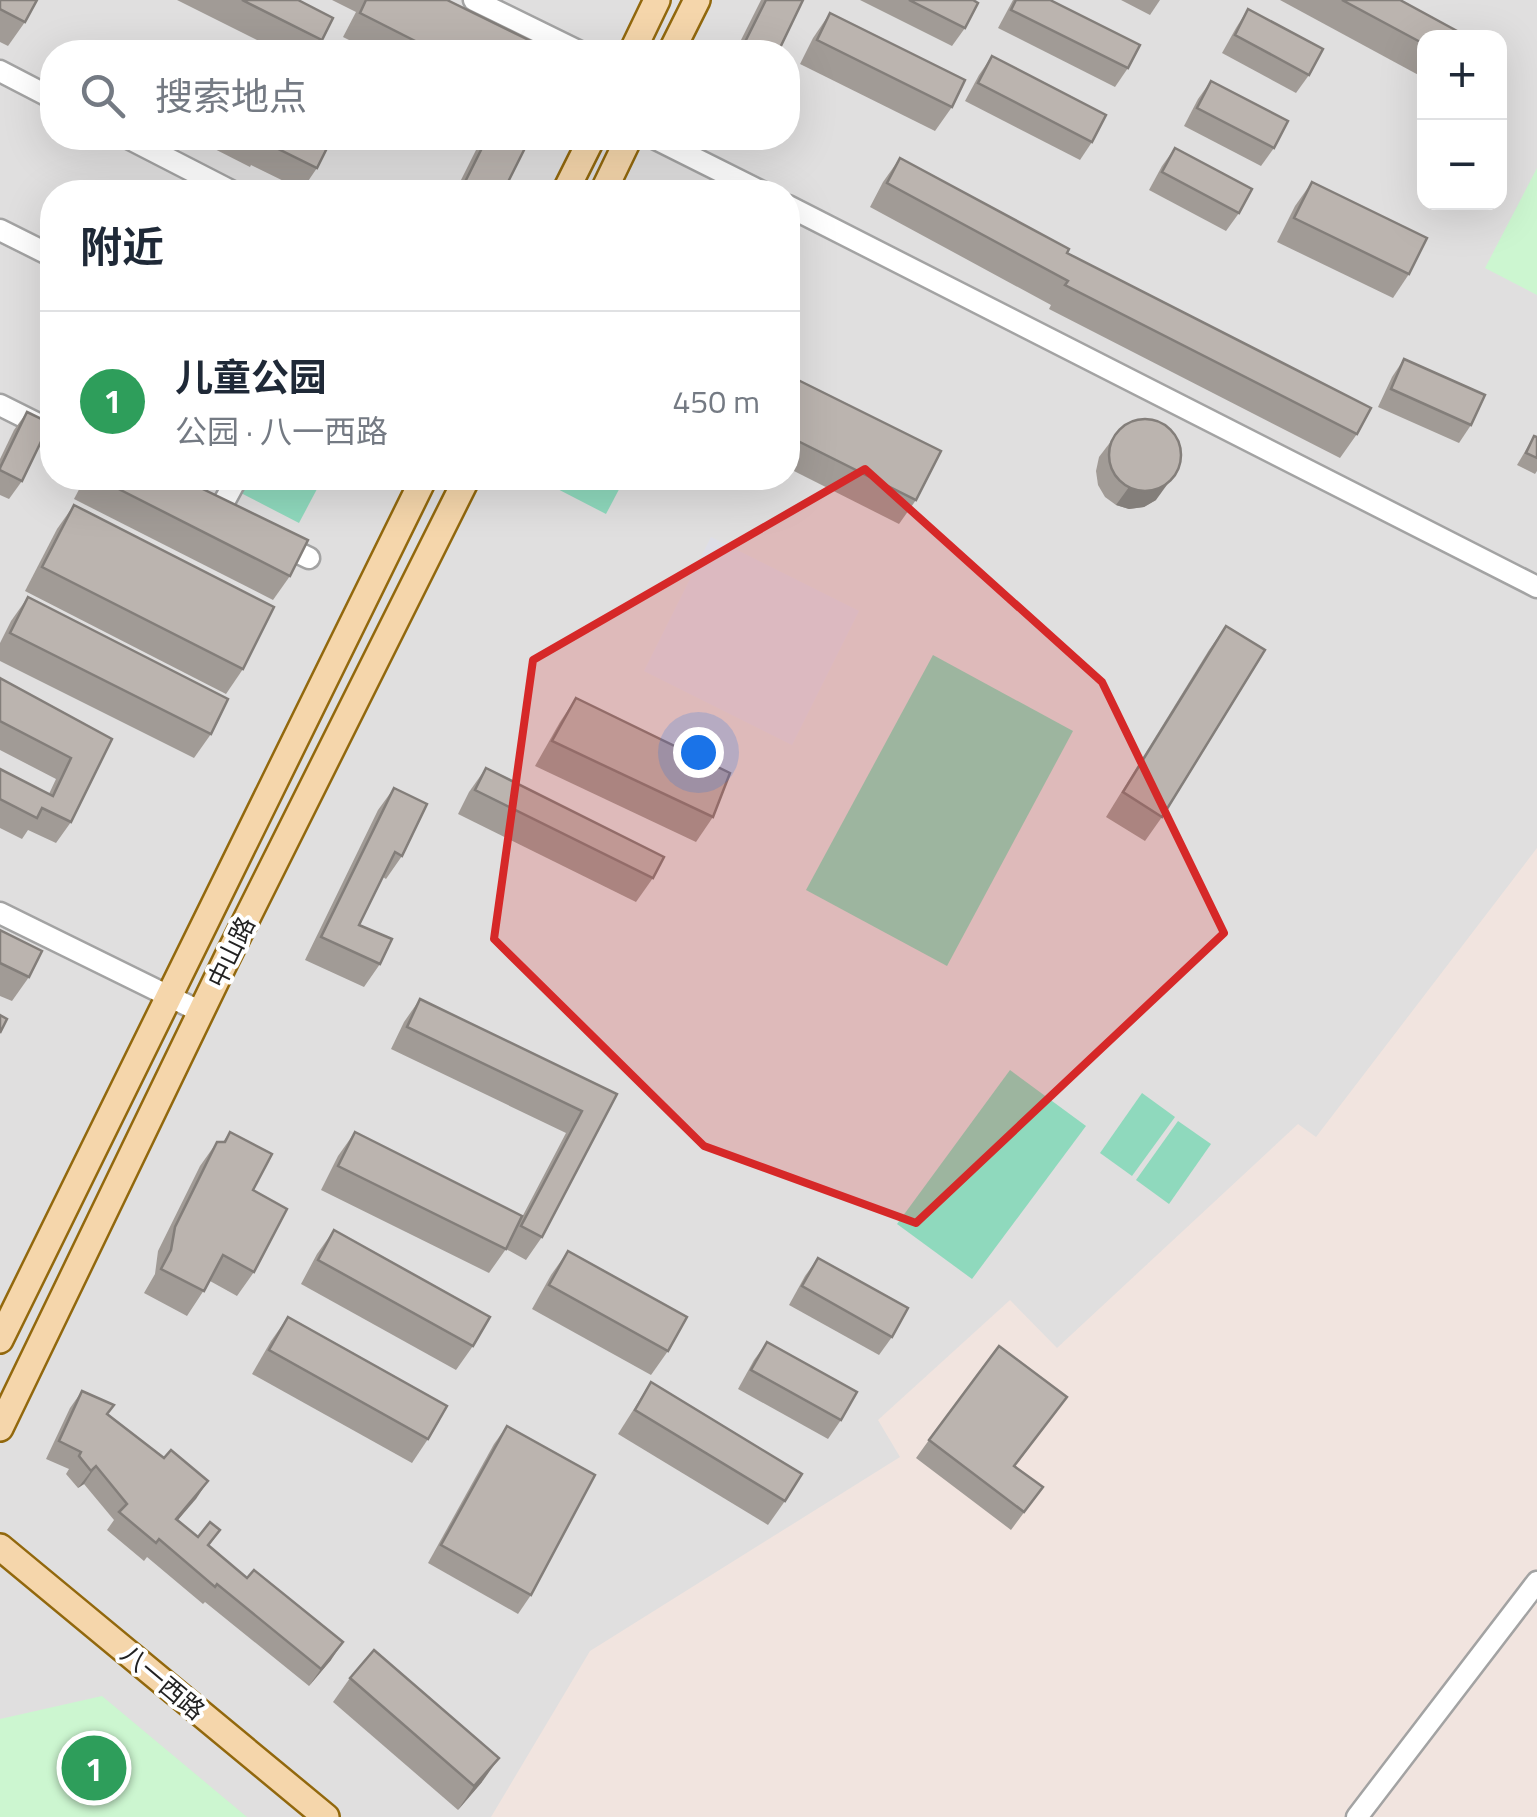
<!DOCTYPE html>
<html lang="zh">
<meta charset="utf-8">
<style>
:root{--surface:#fff;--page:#f2f2f3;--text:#1f2937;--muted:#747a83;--line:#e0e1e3;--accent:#0f766e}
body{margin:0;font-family:"Titillium Web","Noto Sans SC",sans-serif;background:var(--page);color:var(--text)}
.controls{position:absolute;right:30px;top:30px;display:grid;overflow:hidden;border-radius:20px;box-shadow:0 10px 40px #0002}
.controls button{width:90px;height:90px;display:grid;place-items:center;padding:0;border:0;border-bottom:2px solid var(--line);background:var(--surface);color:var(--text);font:50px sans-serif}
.you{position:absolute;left:698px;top:752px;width:35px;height:35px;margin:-25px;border:8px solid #fff;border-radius:50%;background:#1a73e8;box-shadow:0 0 0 15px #1a73e833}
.badge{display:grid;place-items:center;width:65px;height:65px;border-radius:50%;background:var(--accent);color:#fff;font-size:32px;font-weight:700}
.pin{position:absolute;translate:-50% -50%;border:5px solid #fff;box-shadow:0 2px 10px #0006}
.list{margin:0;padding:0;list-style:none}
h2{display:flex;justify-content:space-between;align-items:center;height:130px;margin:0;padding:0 40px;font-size:42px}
h2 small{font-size:32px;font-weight:400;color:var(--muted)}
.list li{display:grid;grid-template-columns:65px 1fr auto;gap:30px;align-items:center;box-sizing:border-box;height:180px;padding:0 40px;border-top:2px solid var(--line)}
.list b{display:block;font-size:38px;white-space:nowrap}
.list p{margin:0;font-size:32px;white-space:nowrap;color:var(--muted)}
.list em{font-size:32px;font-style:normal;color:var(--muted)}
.icon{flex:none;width:55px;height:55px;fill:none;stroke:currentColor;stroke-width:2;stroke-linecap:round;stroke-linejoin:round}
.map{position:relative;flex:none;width:1537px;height:1817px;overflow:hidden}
.search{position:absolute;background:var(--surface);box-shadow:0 10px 40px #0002;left:40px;top:40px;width:760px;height:110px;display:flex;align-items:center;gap:25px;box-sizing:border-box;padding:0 35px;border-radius:40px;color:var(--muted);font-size:38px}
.panel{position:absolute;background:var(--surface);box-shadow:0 10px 40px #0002;left:40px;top:180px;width:760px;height:310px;border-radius:40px}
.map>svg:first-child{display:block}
.residential{fill:#e0dfdf;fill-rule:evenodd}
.military{fill:#f1e4df}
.park{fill:#ccf6d0}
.pitch{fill:#8fd9bd}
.plaza{fill:#dedee7}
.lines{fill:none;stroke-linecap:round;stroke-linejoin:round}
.minor-casing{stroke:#a3a3a3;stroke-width:25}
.major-casing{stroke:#92680d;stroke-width:30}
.minor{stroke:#fff;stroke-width:20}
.major{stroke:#f5d6ab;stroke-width:25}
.wall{fill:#a19b96}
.shaded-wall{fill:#837e7a}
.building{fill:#bbb4af;stroke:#837e7a;stroke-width:2.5}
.marked{fill:#d62828;fill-opacity:0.2;stroke:#d62828;stroke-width:8;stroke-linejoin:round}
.labels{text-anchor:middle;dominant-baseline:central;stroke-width:8;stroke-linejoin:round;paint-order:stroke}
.street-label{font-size:25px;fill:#222;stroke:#fff}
</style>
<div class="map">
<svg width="1537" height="1817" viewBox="0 0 1537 1817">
<rect width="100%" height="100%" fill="#f1efea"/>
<path class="residential" d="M0,0h1537v1817h-1537zM1424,38h76v164h-76zM52,52h736v86h-736zM52,192h736v286h-736z"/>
<polygon class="military" points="1537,848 1537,1817 491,1817 590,1651 900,1457 878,1420 1010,1300 1057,1348 1298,1124 1316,1137"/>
<g class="park">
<polygon points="1537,168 1537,295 1485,268"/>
<polygon points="102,1696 247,1817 0,1817 0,1719"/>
</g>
<g class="pitch">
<polygon points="244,478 295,478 317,489 299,523 237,491"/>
<polygon points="546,478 619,478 624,480 606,514 544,482"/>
<polygon points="933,655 1073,731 947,966 806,890"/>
<polygon points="1010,1070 1086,1126 972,1279 897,1224"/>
<polygon points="1142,1093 1175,1117 1132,1176 1100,1153"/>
<polygon points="1178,1121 1211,1144 1169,1204 1136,1180"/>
</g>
<polygon class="plaza" points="711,537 859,611 792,745 644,671"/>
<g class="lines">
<defs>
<g id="minor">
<polyline points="474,0 580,52"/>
<polyline points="0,71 52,98"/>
<polyline points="128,138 233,192"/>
<polyline points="654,138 762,192"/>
<polyline points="788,206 1537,587"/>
<polyline points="0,230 52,256"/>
<polyline points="0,405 52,431"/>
<polyline points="218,513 237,478"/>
<polyline points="278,543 309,558"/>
<polyline points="0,913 201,1012"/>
<polyline points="1357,1817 1537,1582"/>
</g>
<g id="major">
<polyline points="632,52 657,0"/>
<polyline points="671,52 697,0"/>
<polyline points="565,192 592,138"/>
<polyline points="603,192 629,138"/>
<polyline points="0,1340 424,478"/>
<polyline points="0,1428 227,958 467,478"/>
<polyline points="0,1547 326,1817"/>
</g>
</defs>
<use href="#minor" class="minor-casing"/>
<use href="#major" class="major-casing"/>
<use href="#minor" class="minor"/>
<use href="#major" class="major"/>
</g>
<g class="wall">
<polygon points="0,0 25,22 8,46 0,42"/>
<polygon points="177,0 298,0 322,40 313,52 281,52"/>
<polygon points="332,0 447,0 553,52 373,52 343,37 356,12"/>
<polygon points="761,0 803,0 778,52 735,52"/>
<polygon points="860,0 973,0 965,28 952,46"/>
<polygon points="1013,0 1050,0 1128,68 1115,87 998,28"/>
<polygon points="1121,0 1160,0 1150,15"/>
<polygon points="1280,0 1400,0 1424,38 1424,78"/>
<polygon points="1248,9 1309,75 1296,93 1222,53 1236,28"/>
<polygon points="830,13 952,107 935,131 800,64 813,38"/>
<polygon points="992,56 1092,142 1080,160 965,101 979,75"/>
<polygon points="1211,81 1274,148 1261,166 1184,126 1198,99"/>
<polygon points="193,138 332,138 317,168 302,190 251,165 250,167"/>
<polygon points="482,138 530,138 503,192 455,192"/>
<polygon points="1175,148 1239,213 1226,231 1149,190 1162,166"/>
<polygon points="900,158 1067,253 1357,434 1340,458 1049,309 1051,305 870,207 883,182"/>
<polygon points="1312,182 1409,274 1393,298 1277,242 1295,206"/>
<polygon points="1404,359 1471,425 1459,443 1378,407 1392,377"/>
<polygon points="788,375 916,500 899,524 788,468"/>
<polygon points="27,412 22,481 9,499 0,495 0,459 14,430"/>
<polygon points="1121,428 1156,500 1144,507 1129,509 1116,505 1105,497 1098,485 1096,471 1099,457"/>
<polygon points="1534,436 1537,437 1537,471 1535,474 1517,465"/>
<polygon points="85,478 180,478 290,576 273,600 74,499"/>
<polygon points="74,505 243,669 226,694 25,591 57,529"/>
<polygon points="28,597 211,734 194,758 0,661 0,643 11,621"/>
<polygon points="1226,626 1162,817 1145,841 1106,817 1209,650"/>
<polygon points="0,678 112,739 71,822 56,843 28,830 22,839 0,828 0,769 49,794 56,779 0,750"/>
<polygon points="576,698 713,817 696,842 535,766 560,722"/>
<polygon points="486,768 653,878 636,902 458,814 469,792"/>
<polygon points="394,788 402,856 386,879 383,877 359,925 380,964 364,987 305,960 378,810"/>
<polygon points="0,930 29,977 12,1001 0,996"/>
<polygon points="420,999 617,1094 542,1237 526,1260 506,1249 489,1273 321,1190 338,1156 355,1132 508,1244 566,1133 391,1049 404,1022"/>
<polygon points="230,1132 253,1190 254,1272 237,1296 210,1281 187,1316 144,1293 155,1274 158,1251 200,1166 217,1142 223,1142"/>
<polygon points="334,1230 473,1346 456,1370 301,1284 317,1254"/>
<polygon points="568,1251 668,1351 651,1375 532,1309 551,1275"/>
<polygon points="818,1258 892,1337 879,1355 789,1305 805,1276"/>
<polygon points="288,1317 428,1439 412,1463 252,1374 271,1341"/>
<polygon points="767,1342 841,1420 828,1439 738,1389 754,1360"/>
<polygon points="651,1382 785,1501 768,1525 618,1434"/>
<polygon points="82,1391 108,1414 164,1458 208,1481 178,1520 198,1537 220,1530 209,1546 331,1660 309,1686 205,1602 203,1604 147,1557 144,1561 107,1530 114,1520 84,1484 78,1488 66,1474 69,1469 46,1459 70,1408"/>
<polygon points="1067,1397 1015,1466 1043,1487 1011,1530 916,1458 929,1440"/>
<polygon points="507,1426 531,1595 518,1614 428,1563 494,1444"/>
<polygon points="350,1678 482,1782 458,1810 333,1702"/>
</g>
<g class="shaded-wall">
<polygon points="1177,471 1156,500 1144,507 1129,509 1116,505 1129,487"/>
<polygon points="96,1466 84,1484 78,1488 91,1471"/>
<polygon points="208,1481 196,1499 164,1536 176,1519"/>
<polygon points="343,1642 331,1660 309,1686 321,1669"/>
<polygon points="499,1758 482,1782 458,1810 474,1786"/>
</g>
<g class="building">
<polygon points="0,0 37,0 25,22 0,9"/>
<polygon points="242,0 298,0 333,18 322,40"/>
<polygon points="366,0 447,0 553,52 437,52 360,13"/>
<polygon points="766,0 803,0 778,52 740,52"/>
<polygon points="909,0 973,0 978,3 965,28"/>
<polygon points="1016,0 1050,0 1140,45 1128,68 1011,10"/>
<polygon points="1342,0 1400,0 1470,38 1424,38 1424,44"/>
<polygon points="1248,9 1323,49 1309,75 1235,35"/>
<polygon points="830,13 965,80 952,107 817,40"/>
<polygon points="992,56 1106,115 1092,142 978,83"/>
<polygon points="1211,81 1288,121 1274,148 1197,108"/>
<polygon points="250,138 332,138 317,168 266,143 265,145"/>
<polygon points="487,138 530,138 503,192 460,192"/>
<polygon points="1175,148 1252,189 1239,213 1162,172"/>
<polygon points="900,158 1069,249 1067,253 1371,408 1357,434 1065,285 1068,281 887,183"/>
<polygon points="1312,182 1427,238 1409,274 1294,218"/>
<polygon points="1404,359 1485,395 1471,425 1391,389"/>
<polygon points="788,375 941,451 916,500 788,436"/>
<polygon points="27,412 50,423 22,481 0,470 0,468"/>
<circle cx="1145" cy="455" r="36"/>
<polygon points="1534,436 1537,437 1537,458 1526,453"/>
<polygon points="97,478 180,478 308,540 290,576"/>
<polygon points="74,505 274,607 243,669 42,567"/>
<polygon points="28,597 228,699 211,734 10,633"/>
<polygon points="1226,626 1265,650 1162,817 1123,792"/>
<polygon points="0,678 112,739 71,822 42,808 37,818 0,799 0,769 53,796 71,758 0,721"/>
<polygon points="576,698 730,773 713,817 552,741"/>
<polygon points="486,768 664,857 653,878 475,790"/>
<polygon points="394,788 427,804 402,856 395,852 359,925 392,939 380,964 321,937"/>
<polygon points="0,930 42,951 29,977 0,963"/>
<polygon points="420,999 617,1094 542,1237 521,1226 582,1111 407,1027"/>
<polygon points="0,1015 7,1019 0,1033"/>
<polygon points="230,1132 272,1154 253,1190 287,1209 254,1272 223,1255 204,1291 161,1269 171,1250 175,1227 217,1142 225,1142"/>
<polygon points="355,1132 522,1216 506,1249 338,1166"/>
<polygon points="334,1230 490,1317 473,1346 318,1260"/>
<polygon points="568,1251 687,1317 668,1351 549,1285"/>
<polygon points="818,1258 908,1308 892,1337 802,1286"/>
<polygon points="288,1317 447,1406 428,1439 269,1350"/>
<polygon points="767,1342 857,1392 841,1420 751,1370"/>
<polygon points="999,1346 1067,1397 1014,1466 1043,1487 1024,1512 929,1440"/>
<polygon points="651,1382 802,1474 785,1501 635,1410"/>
<polygon points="82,1391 114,1405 107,1414 164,1458 171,1450 208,1481 176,1519 198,1537 210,1522 220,1530 208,1545 247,1578 254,1570 343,1642 321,1669 217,1584 215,1587 159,1539 156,1543 119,1512 127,1504 96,1466 91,1471 79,1456 81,1452 59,1441"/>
<polygon points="507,1426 595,1475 531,1595 441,1545"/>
<polygon points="374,1650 499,1758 474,1786 350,1678"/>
</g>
<path class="marked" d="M865,469l237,213 122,251 -308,290 -212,-77 -210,-207 39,-279z"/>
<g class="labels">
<g class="street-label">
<text transform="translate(231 952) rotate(-64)">中山路</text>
<text transform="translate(163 1682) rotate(40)">八一西路</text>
</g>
</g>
</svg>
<div class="controls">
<button>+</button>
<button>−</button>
</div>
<div class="you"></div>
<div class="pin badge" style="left:94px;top:1768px;background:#2e9e5b">1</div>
<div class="search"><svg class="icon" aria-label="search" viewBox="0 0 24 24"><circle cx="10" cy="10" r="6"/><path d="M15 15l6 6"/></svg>搜索地点</div>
<section class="panel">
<h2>附近<small></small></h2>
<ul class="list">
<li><span class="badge" style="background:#2e9e5b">1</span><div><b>儿童公园</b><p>公园 · 八一西路</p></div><em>450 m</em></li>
</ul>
</section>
</div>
